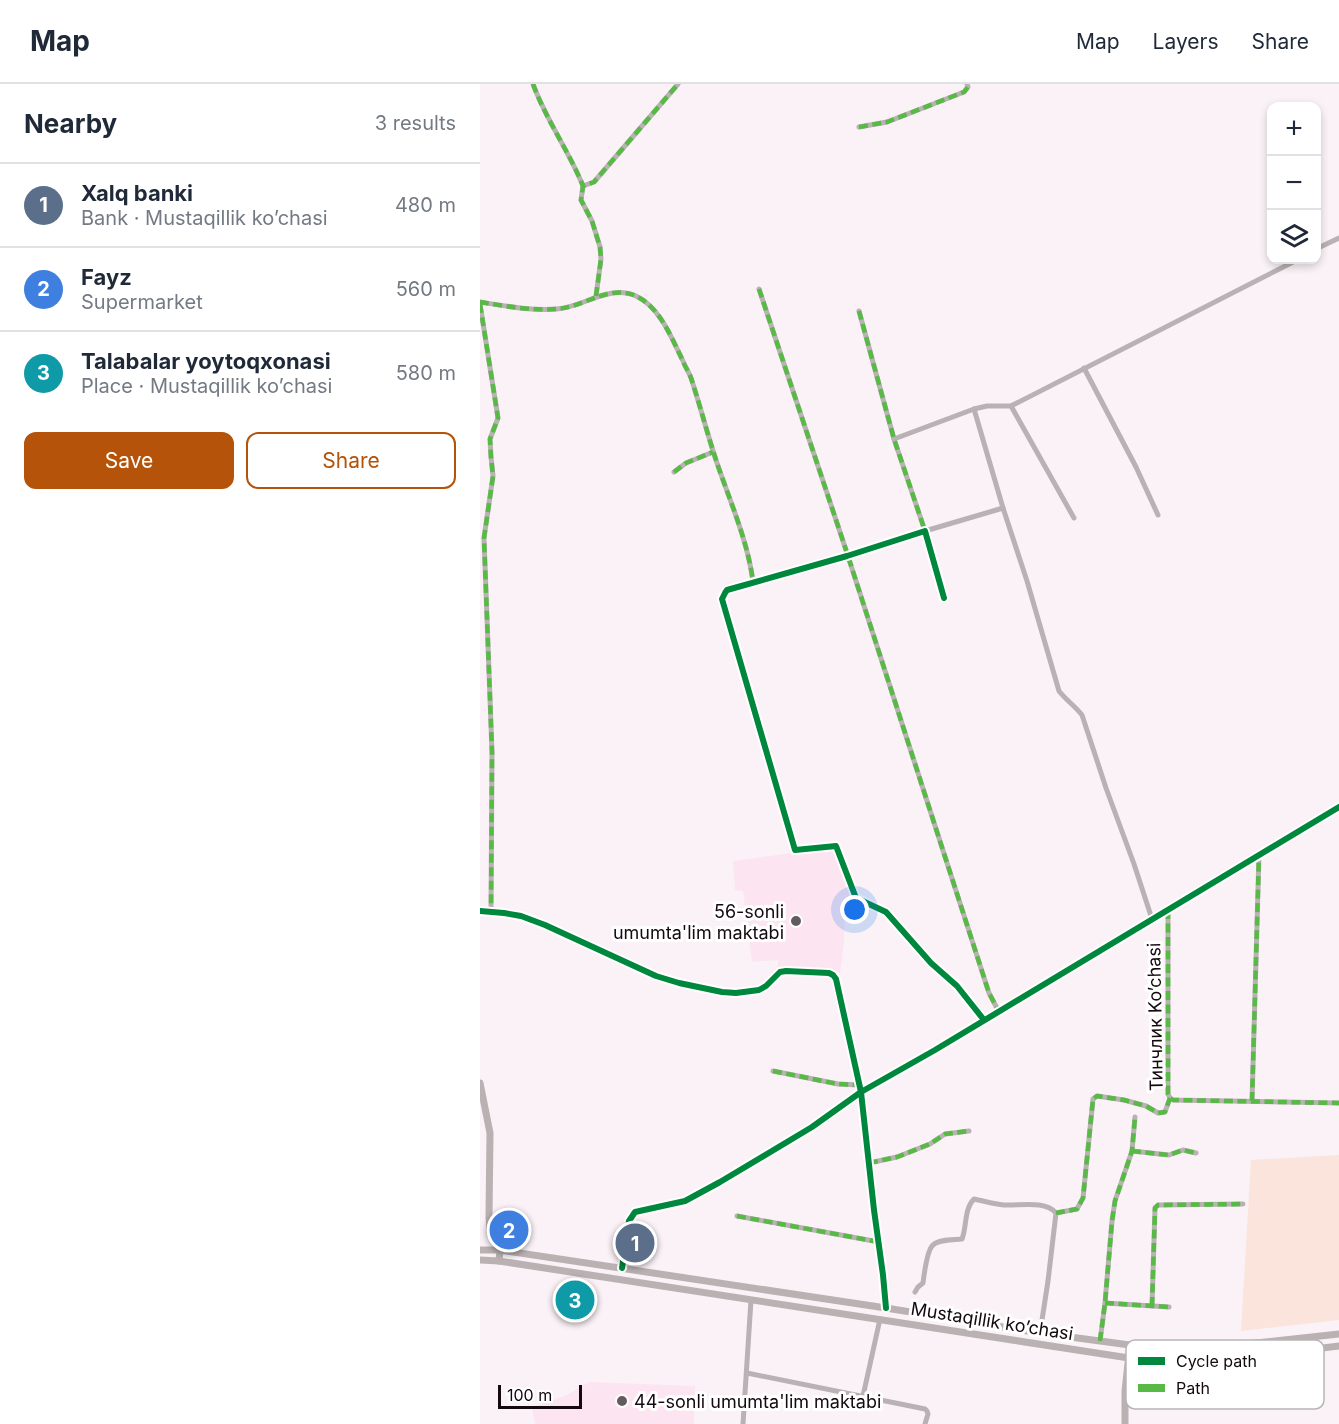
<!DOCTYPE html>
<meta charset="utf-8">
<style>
:root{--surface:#fff;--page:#f2f2f3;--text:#1f2937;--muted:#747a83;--line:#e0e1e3;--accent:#b45309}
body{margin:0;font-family:Inter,sans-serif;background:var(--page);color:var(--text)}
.controls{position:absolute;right:18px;top:18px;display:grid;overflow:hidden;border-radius:12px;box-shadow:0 3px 9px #0003}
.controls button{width:54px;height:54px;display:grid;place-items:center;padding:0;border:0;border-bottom:2px solid var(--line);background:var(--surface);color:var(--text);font:30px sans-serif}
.scale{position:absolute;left:18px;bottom:15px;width:84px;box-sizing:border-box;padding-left:6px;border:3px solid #13090e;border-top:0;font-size:16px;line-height:21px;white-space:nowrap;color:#13090e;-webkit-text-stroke:4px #fff;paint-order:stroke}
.you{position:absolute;left:375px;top:826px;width:21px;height:21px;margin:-15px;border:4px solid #fff;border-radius:50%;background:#1a73e8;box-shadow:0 0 0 9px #1a73e833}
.badge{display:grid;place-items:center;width:39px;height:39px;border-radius:50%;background:var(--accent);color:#fff;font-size:20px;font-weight:700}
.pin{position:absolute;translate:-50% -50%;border:3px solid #fff;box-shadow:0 2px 6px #0006}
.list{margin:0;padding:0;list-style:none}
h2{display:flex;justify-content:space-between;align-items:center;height:78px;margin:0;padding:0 24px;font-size:26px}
h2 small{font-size:20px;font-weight:400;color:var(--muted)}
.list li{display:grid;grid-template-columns:39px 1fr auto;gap:18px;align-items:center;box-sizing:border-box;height:84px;padding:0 24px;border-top:2px solid var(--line)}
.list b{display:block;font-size:22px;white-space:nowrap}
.list p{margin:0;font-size:20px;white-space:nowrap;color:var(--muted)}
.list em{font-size:20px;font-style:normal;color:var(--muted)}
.actions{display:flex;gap:12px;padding:18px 24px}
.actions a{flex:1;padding:14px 0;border:2px solid var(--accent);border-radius:12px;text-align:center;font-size:21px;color:var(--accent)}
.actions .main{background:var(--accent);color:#fff}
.icon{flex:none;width:33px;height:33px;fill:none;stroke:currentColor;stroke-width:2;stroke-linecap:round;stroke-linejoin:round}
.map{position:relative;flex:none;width:859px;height:1340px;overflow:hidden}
header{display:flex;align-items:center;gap:36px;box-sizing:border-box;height:84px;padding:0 30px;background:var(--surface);border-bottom:2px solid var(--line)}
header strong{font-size:28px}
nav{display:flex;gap:33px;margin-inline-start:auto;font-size:21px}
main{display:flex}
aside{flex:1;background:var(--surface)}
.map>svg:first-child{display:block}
.built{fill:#fce5f0}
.green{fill:#fbe4db}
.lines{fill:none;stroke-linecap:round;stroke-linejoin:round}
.street{stroke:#b9b1b3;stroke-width:5}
.secondary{stroke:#b9b1b2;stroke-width:7}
.quiet{stroke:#58b947;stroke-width:4.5;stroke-dasharray:9 4.5;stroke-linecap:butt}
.cycleway-casing{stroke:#fff;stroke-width:10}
.cycleway{stroke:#00873e;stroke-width:6}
.poi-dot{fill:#645b5f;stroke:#fff;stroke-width:2}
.labels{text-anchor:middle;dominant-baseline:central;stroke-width:6;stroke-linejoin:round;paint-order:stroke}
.poi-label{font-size:18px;fill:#13090e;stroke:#fff;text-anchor:end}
.street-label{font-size:18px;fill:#13090e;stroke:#fff}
.key{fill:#fff;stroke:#b8b5b7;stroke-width:1.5}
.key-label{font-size:16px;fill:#13090e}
</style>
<header>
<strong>Map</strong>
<nav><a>Map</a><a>Layers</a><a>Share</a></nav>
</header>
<main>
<aside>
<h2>Nearby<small>3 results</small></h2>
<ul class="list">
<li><span class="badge" style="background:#5c6f8a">1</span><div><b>Xalq banki</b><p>Bank · Mustaqillik ko’chasi</p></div><em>480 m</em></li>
<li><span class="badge" style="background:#3f7fe0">2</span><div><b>Fayz</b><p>Supermarket</p></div><em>560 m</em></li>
<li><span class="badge" style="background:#0f9aa8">3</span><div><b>Talabalar yoytoqxonasi</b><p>Place · Mustaqillik ko’chasi</p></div><em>580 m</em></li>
</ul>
<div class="actions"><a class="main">Save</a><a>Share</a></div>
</aside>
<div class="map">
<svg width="859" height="1340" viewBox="0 0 859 1340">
<rect width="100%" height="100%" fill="#faf2f6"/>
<g class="built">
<polygon points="353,764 371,815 365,815 364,859 360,889 344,884 297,883 299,876 272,878 263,807 255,806 253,777 318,768 319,770"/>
<polygon points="109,1298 215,1302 214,1340 55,1340 52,1323 87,1311"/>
</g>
<polygon class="green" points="859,1071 859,1236 761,1247 771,1076"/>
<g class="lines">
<g class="street">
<path d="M53,0c13,36 36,67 50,102"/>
<polyline points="379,43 407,38 484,8 488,3 487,0"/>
<polyline points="836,165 859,154"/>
<polyline points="279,205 366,466 509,909 519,928"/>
<polyline points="116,212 121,175 120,163 112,137 101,116 103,102 114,98 198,0"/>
<path d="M0,218c25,4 52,9 77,7 27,-2 52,-25 79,-13 24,11 36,43 47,65 2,6 6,11 8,17 9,27 16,55 25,82 13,39 32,81 37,122"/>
<polyline points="0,220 18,334 10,355 11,373 13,392 4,454 12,668 11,828"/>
<path d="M379,227l35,128 31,92 78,-23 24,73 32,110c7,9 16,15 23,24l24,73 28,76 18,55"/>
<polyline points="604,284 656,383 678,431"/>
<polyline points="531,322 817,176"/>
<polyline points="494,325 523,424"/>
<polyline points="414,355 494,325 507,322 531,322 594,434"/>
<polyline points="194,388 206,379 233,368"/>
<polyline points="464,514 445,447 367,472 247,506 245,509 242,515 315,766 356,762 376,814 406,828 451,879 477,902 504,936"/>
<polyline points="688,826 688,1010 690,1014 693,1016 859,1019"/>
<polyline points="0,827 24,829 41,832 65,841 176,892 199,899 242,908 256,909 279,906 286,902 300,888 306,887 349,889 353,891 356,895 381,1008 394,1126 403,1191 406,1224"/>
<polyline points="293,987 358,1000 379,1001"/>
<polyline points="772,1017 779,770"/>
<polyline points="652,1067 689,1071 703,1066 716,1069"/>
<polyline points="389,1079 417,1073 450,1060 465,1050 489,1047"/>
<polyline points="576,1129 597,1125 603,1114 613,1015 617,1012 644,1016 666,1022 678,1029 685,1028 690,1014"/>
<polyline points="257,1132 399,1158"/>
<polyline points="142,1184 149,1137 155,1128 205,1117 240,1098 332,1043 381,1008 455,966 859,723"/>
<path d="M435,1208l3,-5 5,-4c1,-8 4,-33 10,-38 6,-6 21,-5 29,-6 5,-13 2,-30 12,-40 10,2 20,5 30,6 15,1 41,-5 52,8l-8,68 -8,52"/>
<polyline points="625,1219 689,1223"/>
<polyline points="672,1222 675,1124 678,1121 763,1120"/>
<polyline points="620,1257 625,1219 632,1137 635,1117 652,1067 655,1033"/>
<polyline points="267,1289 445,1325 447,1327 448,1330 445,1340"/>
<polyline points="383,1312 400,1235"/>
<polyline points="263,1340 271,1216"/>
</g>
<g class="secondary">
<polyline points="0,999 10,1049 9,1132 10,1149 20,1166 19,1177"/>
<polyline points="0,1166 20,1166 406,1224 560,1249 650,1261 712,1266 859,1250"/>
<polyline points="0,1176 19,1177 649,1274 704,1281 859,1262"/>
<polyline points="645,1340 645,1307 650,1261"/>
</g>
<g class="quiet">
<path d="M53,0c13,36 36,67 50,102"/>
<polyline points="379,43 407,38 484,8 488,3 487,0"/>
<polyline points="279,205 366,466 509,909 519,928"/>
<polyline points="116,212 121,175 120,163 112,137 101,116 103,102 114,98 198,0"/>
<path d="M0,218c25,4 52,9 77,7 27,-2 52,-25 79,-13 24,11 36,43 47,65 2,6 6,11 8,17 9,27 16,55 25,82 13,39 32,81 37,122"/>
<polyline points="0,220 18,334 10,355 11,373 13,392 4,454 12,668 11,828"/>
<polyline points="379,227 414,355 444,444"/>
<polyline points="194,388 206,379 233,368"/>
<polyline points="688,826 688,1010 690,1014 693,1016 859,1019"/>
<polyline points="293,987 358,1000 379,1001"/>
<polyline points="772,1017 779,770"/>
<polyline points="652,1067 689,1071 703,1066 716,1069"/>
<polyline points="389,1079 417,1073 450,1060 465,1050 489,1047"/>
<polyline points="576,1129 597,1125 603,1114 613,1015 617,1012 644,1016 666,1022 678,1029 685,1028 690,1014"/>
<polyline points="257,1132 399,1158"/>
<polyline points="625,1219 689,1223"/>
<polyline points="672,1222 675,1124 678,1121 763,1120"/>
<polyline points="620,1257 625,1219 632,1137 635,1117 652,1067 655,1033"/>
</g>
<defs>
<g id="cycleway">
<polyline points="464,514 445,447 367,472 247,506 245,509 242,515 315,766 356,762 376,814 406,828 451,879 477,902 504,936"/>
<polyline points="0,827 24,829 41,832 65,841 176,892 199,899 242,908 256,909 279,906 286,902 300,888 306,887 349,889 353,891 356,895 381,1008 394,1126 403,1191 406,1224"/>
<polyline points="142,1184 149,1137 155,1128 205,1117 240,1098 332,1043 381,1008 455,966 859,723"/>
</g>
</defs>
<use href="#cycleway" class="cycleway-casing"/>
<use href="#cycleway" class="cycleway"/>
</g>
<g class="poi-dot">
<circle cx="316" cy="837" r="6"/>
<circle cx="142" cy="1317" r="6"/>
</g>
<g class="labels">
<g class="poi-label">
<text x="304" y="827">56-sonli<tspan x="304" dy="21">umumta'lim maktabi</tspan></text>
<text x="154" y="1317" text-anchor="start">44-sonli umumta'lim maktabi</text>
</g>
<g class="street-label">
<text transform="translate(675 933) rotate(-91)">Тинчлик Ko’chasi</text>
<text transform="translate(512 1237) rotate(9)">Mustaqillik ko’chasi</text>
</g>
</g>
<rect x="646" y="1256" width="198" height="69" rx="9" class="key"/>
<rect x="658" y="1273" width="27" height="8" fill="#00873e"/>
<rect x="658" y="1300" width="27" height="8" fill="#58b947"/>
<g class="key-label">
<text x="696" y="1283">Cycle path</text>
<text x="696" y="1310">Path</text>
</g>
</svg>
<div class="controls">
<button>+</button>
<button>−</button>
<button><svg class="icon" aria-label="layers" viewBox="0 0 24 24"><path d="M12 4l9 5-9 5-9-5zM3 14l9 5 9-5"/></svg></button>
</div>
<div class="scale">100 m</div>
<div class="you"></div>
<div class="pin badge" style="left:155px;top:1159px;background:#5c6f8a">1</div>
<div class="pin badge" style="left:29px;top:1146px;background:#3f7fe0">2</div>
<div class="pin badge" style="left:95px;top:1216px;background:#0f9aa8">3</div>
</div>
</main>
